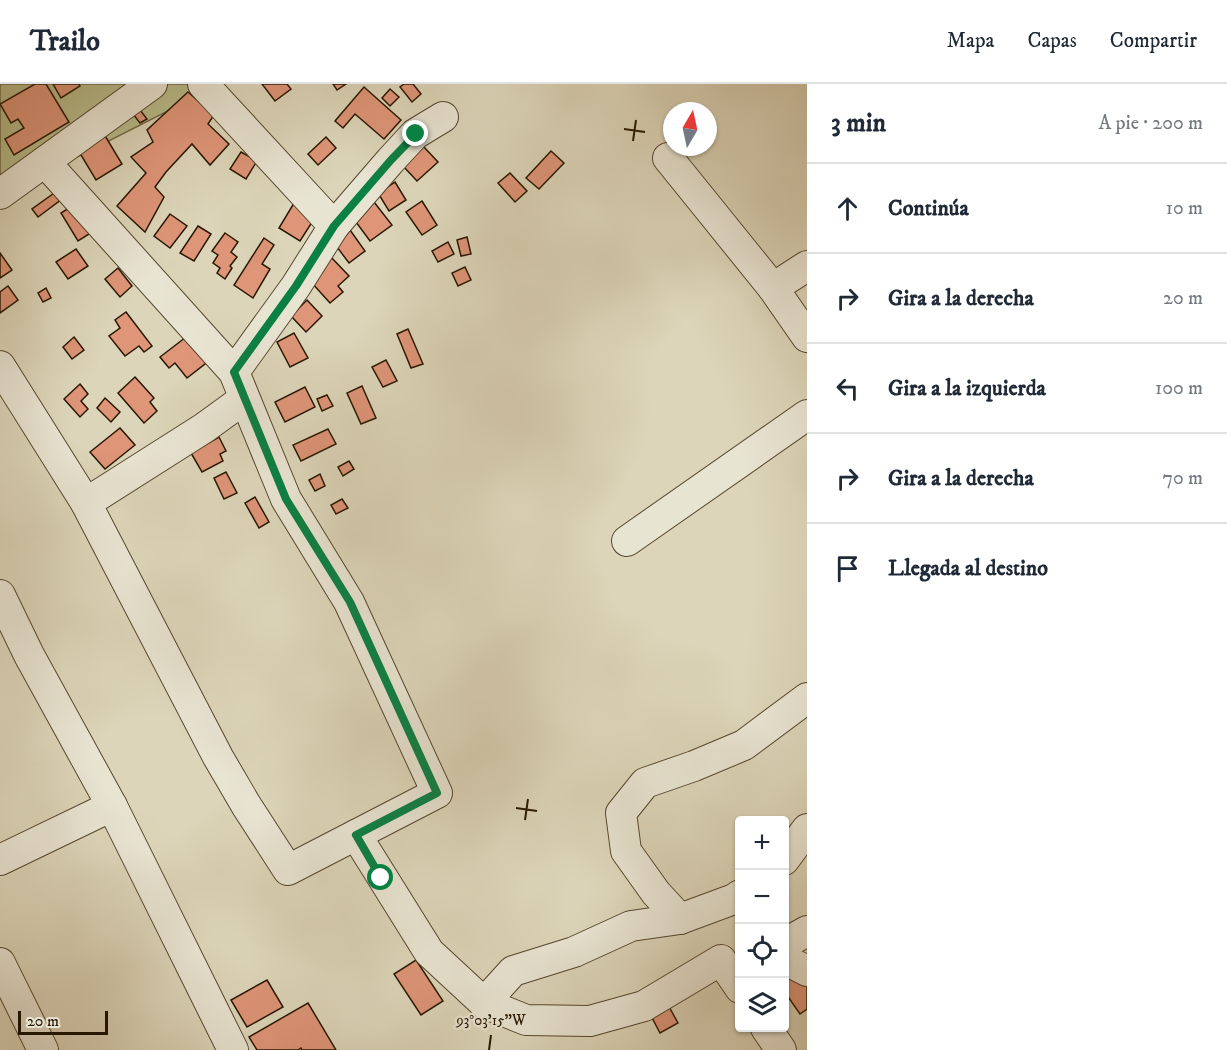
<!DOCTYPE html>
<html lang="es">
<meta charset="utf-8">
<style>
:root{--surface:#fff;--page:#f2f2f3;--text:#1f2937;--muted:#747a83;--line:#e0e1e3}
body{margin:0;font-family:"IM FELL DW Pica",serif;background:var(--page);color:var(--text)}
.controls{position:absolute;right:18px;bottom:18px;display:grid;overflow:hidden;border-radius:6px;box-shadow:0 2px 4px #0004}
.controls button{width:54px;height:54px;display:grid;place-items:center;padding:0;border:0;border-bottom:2px solid var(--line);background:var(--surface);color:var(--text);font:30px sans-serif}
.compass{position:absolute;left:663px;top:18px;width:54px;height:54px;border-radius:50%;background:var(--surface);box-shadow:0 2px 4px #0004;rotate:9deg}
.scale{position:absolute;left:18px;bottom:15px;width:90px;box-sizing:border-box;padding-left:6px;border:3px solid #291800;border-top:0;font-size:16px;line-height:21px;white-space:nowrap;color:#291800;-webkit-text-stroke:4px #e8e4d2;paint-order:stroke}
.stop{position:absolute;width:18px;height:18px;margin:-14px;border:4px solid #0b8043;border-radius:50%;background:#fff}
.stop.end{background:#0b8043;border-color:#fff;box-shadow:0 2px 6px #0008}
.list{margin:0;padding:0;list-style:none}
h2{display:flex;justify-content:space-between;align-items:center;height:78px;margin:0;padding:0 24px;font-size:26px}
h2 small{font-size:20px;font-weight:400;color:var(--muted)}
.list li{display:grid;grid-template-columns:39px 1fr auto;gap:18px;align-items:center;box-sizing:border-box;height:90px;padding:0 24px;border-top:2px solid var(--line)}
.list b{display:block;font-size:22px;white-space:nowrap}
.list em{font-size:20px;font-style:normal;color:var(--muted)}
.icon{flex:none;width:33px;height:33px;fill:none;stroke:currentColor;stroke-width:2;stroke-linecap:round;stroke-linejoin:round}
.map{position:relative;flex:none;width:807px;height:966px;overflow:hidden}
header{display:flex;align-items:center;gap:36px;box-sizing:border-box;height:84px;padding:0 30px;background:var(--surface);border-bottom:2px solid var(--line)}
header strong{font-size:28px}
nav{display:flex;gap:33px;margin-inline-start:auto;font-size:21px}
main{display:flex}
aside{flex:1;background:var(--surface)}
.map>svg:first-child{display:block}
.green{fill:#b8bb8a;stroke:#706a45;stroke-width:1.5}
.building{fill:#de9578;stroke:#291800;stroke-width:1.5}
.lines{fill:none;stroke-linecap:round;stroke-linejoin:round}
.minor-casing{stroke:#56472e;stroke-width:32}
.minor{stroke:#e8e4d2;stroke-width:30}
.route{stroke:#0b8043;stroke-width:8}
.ticks{fill:none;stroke:#291800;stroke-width:2}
.ticks-label{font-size:15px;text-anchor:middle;fill:#291800;stroke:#e8e4d2;stroke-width:4.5;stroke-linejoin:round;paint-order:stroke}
</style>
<header>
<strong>Trailo</strong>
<nav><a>Mapa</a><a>Capas</a><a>Compartir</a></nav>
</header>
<main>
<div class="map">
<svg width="807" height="966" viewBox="0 0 807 966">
<rect width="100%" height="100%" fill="#dcd5b9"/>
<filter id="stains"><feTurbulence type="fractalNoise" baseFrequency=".00333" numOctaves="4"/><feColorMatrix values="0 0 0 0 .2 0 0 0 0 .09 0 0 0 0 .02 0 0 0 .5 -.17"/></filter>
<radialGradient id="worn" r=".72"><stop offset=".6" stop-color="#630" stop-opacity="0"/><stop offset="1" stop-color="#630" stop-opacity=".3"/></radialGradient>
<polygon class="green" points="0,0 221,0 0,112"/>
<g class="building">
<polygon points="35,0 46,0 69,38 14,71 5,55 24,44 18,35 11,39 0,20"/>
<polygon points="53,0 79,0 80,2 61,14"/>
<polygon points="262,0 287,0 291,5 275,17"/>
<polygon points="333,0 346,0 337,6"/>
<polygon points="404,0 413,0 421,10 412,18 400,3"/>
<polygon points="364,3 401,36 384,55 355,30 343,44 335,37"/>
<polygon points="390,5 399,13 390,22 382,14"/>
<polygon points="188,8 214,31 208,40 229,60 210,81 192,60 166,88 155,103 164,113 145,148 117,122 146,89 131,73 153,58 147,46"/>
<polygon points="140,26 147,35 140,39 133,30"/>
<polygon points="104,50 122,80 96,96 78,66"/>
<polygon points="326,53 336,64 318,81 308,70"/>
<polygon points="423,62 438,78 417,97 403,82"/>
<polygon points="551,67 564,79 539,105 526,94"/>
<polygon points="241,68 257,77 246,95 230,85"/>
<polygon points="510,89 527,107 515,118 498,99"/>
<polygon points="395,98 406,116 389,127 378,109"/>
<polygon points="57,107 62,115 38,133 32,125"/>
<polygon points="80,117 97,145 78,157 61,129"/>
<polygon points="422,117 437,141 422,151 406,128"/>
<polygon points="374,118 392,141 370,157 353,134"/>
<polygon points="294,119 316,132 300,157 279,144"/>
<polygon points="170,130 187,142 170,164 154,152"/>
<polygon points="198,142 211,150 194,177 180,169"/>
<polygon points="350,146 365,167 349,179 334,159"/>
<polygon points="225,149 238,158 231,168 237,173 230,182 232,184 225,195 217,189 220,184 213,179 218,171 212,167"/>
<polygon points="467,153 471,170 461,172 457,156"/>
<polygon points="264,154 274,161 262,180 270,185 253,214 234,201"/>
<polygon points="448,158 454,170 438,178 432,167"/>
<polygon points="76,165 88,182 68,195 56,178"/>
<polygon points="0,169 12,186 0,194"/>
<polygon points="330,172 349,192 338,202 343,208 330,219 311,198"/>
<polygon points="465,183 471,196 458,202 452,189"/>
<polygon points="118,184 132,202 120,213 105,195"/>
<polygon points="8,202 18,216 0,229 0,208"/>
<polygon points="46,204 51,214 43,218 38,209"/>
<polygon points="307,216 322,232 306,248 291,232"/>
<polygon points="126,228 152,262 144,268 139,262 125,272 109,252 120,244 115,236"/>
<polygon points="408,245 423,280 411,284 397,250"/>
<polygon points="294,249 308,274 290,283 277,258"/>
<polygon points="190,250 210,276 187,294 175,279 169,284 160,273"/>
<polygon points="74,253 84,266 72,275 63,263"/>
<polygon points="386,276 397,297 383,303 372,283"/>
<polygon points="135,293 154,314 150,318 157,327 144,339 118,309"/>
<polygon points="80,300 88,310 81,317 88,325 80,333 64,315"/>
<polygon points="362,302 376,334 361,340 347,309"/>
<polygon points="305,303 315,323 285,338 275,318"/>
<polygon points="327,311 333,322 322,327 317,315"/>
<polygon points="105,314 120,328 111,338 97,324"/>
<polygon points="120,344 135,361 105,385 90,368"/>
<polygon points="328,345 336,360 301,377 293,361"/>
<polygon points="219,353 226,367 220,370 223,377 202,388 191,369"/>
<polygon points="349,377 354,385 343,392 338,383"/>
<polygon points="226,388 237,409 224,415 214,394"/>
<polygon points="320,390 325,402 315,407 309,396"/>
<polygon points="255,413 269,438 259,444 245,419"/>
<polygon points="342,415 348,424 336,430 331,421"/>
<polygon points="416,876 443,917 421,931 394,890"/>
<polygon points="784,892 807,901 807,925 800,930 784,907"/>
<polygon points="267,896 283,923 247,943 231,916"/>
<polygon points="308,919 336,966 302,966 301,964 298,966 257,966 249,953"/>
<polygon points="667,919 678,939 660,949 649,928"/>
</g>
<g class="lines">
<defs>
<g id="minor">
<polyline points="203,0 334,142"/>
<polyline points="668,74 773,204"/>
<polyline points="0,110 152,0"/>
<polyline points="807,182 773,204 807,253"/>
<polyline points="0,282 86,419 218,673 246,721 288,786 437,709 349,518 286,415 234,288 45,78"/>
<polyline points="234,288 296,202 334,142 391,76 415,50 443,33"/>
<polyline points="86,419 204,344 244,315"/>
<polyline points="627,457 807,331"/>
<polyline points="0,511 29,571 112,722 233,966"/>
<polyline points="356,751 429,868 484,919 526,936 590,937 644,922 721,876 740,904"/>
<polyline points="0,776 112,722"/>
<polyline points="784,776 807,745"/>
<polyline points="680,835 656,809 626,767 621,729 645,699 694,682 744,661 807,614"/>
<polyline points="784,860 807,847"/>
<polyline points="784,875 807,887"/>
<polyline points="0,879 43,966"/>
<polyline points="484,919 513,887 574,868 631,842 680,835 734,815 740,811"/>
<polyline points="766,944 781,966"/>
</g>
</defs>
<use href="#minor" class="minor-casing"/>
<use href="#minor" class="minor"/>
</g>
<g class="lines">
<polyline class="route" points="381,794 356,751 437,709 350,518 286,415 234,288 296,202 334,142 391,76 416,50"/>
</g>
<path class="ticks" d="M624,45l21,3M633,57l3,-21M516,724l21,3M525,736l3,-21M489,966l2,-15"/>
<g class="ticks-label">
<text x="491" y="941">93°03'15"W</text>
</g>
<rect width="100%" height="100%" filter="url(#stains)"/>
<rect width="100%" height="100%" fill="url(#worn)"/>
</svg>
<div class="controls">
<button>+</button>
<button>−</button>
<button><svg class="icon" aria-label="locate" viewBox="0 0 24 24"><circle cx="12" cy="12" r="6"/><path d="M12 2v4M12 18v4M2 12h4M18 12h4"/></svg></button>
<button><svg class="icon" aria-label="layers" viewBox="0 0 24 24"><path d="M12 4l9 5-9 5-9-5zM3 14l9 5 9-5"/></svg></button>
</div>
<svg class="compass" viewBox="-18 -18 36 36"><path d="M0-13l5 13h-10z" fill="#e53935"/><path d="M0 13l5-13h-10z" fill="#747a83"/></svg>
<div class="scale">20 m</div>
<div class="stop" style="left:381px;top:794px"></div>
<div class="stop end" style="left:416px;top:50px"></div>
</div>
<aside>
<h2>3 min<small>A pie · 200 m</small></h2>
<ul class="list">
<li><svg class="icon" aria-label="ahead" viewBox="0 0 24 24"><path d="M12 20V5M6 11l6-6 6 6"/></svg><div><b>Continúa</b></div><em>10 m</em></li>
<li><svg class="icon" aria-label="right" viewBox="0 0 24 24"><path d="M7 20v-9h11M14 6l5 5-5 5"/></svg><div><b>Gira a la derecha</b></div><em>20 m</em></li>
<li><svg class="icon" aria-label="left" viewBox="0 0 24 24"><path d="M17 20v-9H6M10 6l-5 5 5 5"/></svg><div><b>Gira a la izquierda</b></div><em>100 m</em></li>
<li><svg class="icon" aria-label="right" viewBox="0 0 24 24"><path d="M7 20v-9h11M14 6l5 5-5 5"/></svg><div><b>Gira a la derecha</b></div><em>70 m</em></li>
<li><svg class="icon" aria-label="arrive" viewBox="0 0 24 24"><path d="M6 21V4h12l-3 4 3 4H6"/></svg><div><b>Llegada al destino</b></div></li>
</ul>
</aside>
</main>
